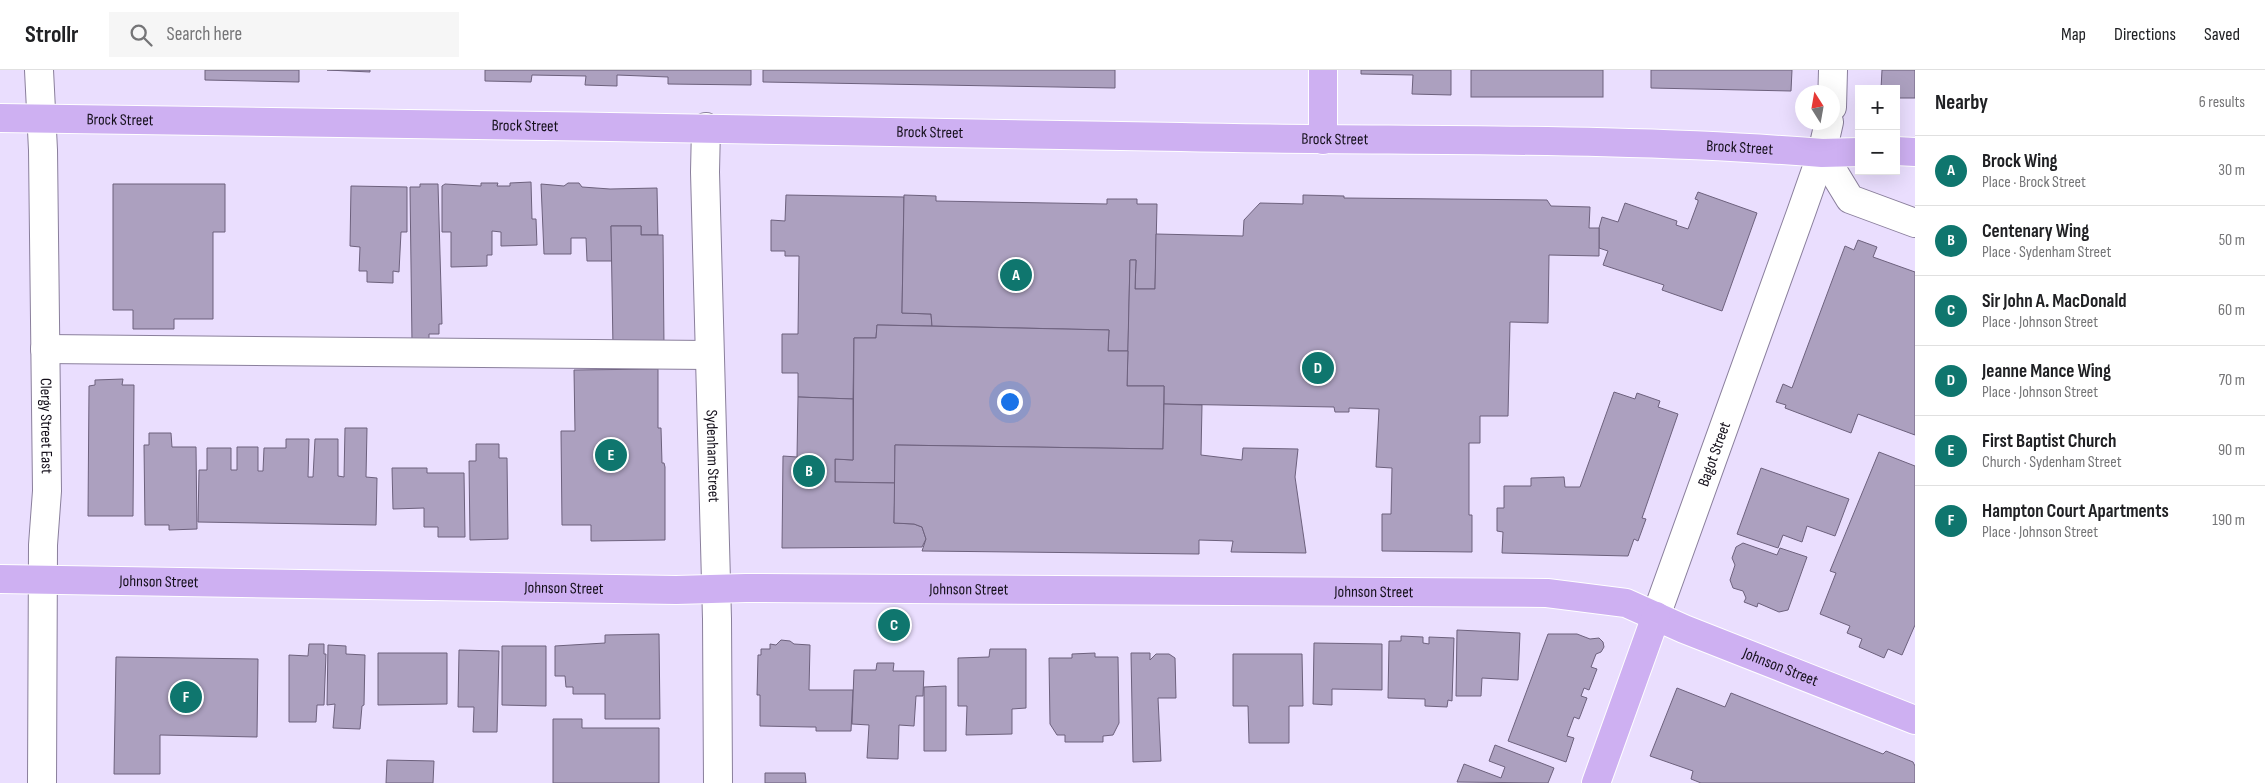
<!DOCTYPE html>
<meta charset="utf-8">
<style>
:root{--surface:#fff;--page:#f6f6f6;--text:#202124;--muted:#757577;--line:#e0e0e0;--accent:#0f766e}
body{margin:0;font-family:"Sofia Sans Condensed",sans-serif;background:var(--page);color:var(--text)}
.controls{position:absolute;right:15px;top:15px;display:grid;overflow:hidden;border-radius:0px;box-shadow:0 5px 20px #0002}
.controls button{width:45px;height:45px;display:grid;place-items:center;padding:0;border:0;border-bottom:1px solid var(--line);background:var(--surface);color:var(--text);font:25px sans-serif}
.compass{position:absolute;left:1795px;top:15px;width:45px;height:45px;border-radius:50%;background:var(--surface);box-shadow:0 5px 20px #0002;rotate:349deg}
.you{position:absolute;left:1009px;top:331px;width:18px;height:18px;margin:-12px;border:4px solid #fff;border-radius:50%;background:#1a73e8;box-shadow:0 0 0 8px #1a73e833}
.badge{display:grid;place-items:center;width:32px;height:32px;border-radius:50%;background:var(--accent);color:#fff;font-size:16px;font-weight:700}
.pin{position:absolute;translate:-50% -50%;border:2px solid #fff;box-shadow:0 1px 5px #0006}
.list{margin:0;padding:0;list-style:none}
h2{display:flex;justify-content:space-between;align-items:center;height:65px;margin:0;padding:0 20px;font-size:21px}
h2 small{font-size:16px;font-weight:400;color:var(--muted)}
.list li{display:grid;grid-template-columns:32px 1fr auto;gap:15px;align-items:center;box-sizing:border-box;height:70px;padding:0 20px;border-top:1px solid var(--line)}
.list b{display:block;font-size:19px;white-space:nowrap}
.list p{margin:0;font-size:16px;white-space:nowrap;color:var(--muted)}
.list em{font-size:16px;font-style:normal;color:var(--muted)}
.icon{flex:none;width:28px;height:28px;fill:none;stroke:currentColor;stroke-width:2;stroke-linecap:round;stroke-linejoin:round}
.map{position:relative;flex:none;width:1915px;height:713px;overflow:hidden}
header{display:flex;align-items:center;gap:30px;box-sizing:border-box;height:70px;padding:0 25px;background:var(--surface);border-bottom:1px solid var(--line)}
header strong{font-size:24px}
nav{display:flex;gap:28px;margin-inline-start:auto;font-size:18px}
.search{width:350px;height:45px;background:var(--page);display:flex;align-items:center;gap:12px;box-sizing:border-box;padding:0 18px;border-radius:0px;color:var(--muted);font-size:19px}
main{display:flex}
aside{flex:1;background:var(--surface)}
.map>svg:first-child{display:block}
.building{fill:#aca0bf;stroke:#6d617d}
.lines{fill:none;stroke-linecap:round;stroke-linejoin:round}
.minor-casing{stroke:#8a7f9c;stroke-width:30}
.major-casing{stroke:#fff;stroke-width:30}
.minor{stroke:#fff;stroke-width:28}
.major{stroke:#ceb0f2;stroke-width:28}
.labels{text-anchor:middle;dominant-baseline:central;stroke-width:4;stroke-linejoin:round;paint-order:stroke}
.street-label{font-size:16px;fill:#140f1a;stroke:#f4effc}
</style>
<header>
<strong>Strollr</strong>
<div class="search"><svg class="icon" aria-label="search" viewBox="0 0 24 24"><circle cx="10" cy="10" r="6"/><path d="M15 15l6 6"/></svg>Search here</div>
<nav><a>Map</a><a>Directions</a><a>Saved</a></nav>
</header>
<main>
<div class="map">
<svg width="1915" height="713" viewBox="0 0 1915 713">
<rect width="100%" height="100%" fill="#eadefe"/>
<g class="building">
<polygon points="205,0 299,0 299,12 205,10"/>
<polygon points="327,0 370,0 370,2"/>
<polygon points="485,0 751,0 751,15 668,14 668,7 617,5 617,16 585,15 586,6 532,5 531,12 485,11"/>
<polygon points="763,0 1115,0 1115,18 763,12"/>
<polygon points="1361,0 1451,0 1451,25 1412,24 1413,5 1361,4"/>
<rect x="1471" y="0" width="132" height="27"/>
<polygon points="1651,0 1792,0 1791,21 1651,18"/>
<polygon points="1882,0 1915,0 1915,28 1896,28 1896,19 1881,19"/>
<polygon points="531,112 532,149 536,149 537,175 501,176 501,162 492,161 492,185 487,185 487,196 451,197 451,162 442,162 442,116 445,114 481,116 481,113 498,113 497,116 510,116 510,113"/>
<polygon points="568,113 579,113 582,117 610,119 657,118 658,165 641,165 641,156 611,156 612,191 587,191 586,168 571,168 571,184 544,184 541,114 564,116"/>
<polygon points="113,114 225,114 225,162 213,162 213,249 174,249 174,259 133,259 133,240 113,240"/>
<polygon points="420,114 438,114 442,254 439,254 439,264 429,264 429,272 412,273 410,117 420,117"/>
<polygon points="351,116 407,117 407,162 401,162 399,202 393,201 393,213 367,212 367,201 359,201 360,177 350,176"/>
<polygon points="1698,122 1757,143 1722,241 1662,220 1664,215 1603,195 1608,181 1599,178 1599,158 1602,147 1618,152 1625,133 1677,151 1676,155 1688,159 1698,132 1698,130 1695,129"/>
<polygon points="786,125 904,127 902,243 931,244 932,256 877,255 876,268 854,268 853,329 798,327 798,303 782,303 782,264 798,264 799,186 785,186 785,181 771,181 771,150 785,151"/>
<polygon points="904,125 936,126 936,131 1107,134 1107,129 1137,129 1137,134 1157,134 1155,219 1135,219 1136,190 1130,190 1128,281 1108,281 1109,260 932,256 931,244 902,243"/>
<polygon points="1303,125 1344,126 1344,128 1547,130 1551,136 1590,137 1589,158 1599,158 1599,186 1549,185 1548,253 1510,252 1508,346 1480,346 1480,373 1469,373 1469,445 1472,445 1472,482 1382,481 1382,444 1391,444 1392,398 1376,397 1379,339 1349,338 1349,342 1335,342 1334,337 1164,334 1164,316 1127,316 1130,190 1136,190 1135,219 1155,219 1156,164 1243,166 1244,150 1260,133 1303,134"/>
<polygon points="611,156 641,156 641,165 663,165 664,278 613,278"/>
<polygon points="1858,170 1877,177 1873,187 1915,202 1915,365 1858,344 1851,363 1785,338 1786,335 1776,332 1783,314 1792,318 1845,176 1854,180"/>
<polygon points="877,255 1109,260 1108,281 1128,281 1127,316 1164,316 1163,379 895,375 895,413 835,412 835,389 853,390 854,268 876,268"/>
<polygon points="658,299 658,358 661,358 662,393 664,393 665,397 665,470 591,471 591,455 562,455 561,361 575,361 574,300"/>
<polygon points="123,309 122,315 134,315 133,446 88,446 89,316 95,315 95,310"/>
<polygon points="1614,322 1635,329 1637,323 1660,331 1658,337 1678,344 1642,448 1646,449 1638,471 1634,469 1628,486 1502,483 1503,462 1497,461 1497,438 1504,438 1504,416 1531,416 1531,408 1564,407 1565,417 1580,417"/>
<polygon points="798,327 853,329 853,390 835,389 835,412 895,413 894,453 914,454 922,457 926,469 922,477 782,478 783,386 797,387"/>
<polygon points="1164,334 1202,335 1201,385 1242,390 1243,378 1298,379 1295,407 1306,483 1231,482 1233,471 1199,470 1199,484 922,481 926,469 922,457 914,454 894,453 895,375 1163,379"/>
<polygon points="345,358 367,358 366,407 377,408 376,455 198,452 199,400 207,400 207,378 231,378 231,400 237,400 237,377 258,377 258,401 263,401 264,378 286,378 286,369 309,369 308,407 313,407 315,369 338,369 338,406 344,407"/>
<polygon points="149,363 171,363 172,377 196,377 197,459 169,460 169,455 145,455 144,375 149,375"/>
<polygon points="476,374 499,374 499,388 507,388 508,469 470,470 469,391 476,391"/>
<polygon points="1879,382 1915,396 1915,555 1902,585 1888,579 1884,588 1859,577 1862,569 1847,563 1850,556 1820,544 1836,503 1830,501"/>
<polygon points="392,398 427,398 427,403 464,403 465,467 438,467 438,457 424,457 424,438 393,439"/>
<polygon points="1761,398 1849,429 1835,466 1807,456 1802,472 1783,465 1778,478 1737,464"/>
<polygon points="1743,473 1777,485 1780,478 1807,487 1788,540 1779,542 1758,533 1757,537 1744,532 1746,528 1743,521 1733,518 1730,510 1735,495 1732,488 1736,477"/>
<polygon points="1457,560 1520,563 1518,610 1482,608 1481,626 1456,626"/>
<polygon points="659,564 660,649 605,649 605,624 573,624 573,617 566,617 565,606 555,606 555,576 605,573 605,565"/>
<polygon points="1548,564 1577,564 1590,569 1599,568 1603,572 1604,577 1601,582 1596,584 1591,597 1597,599 1589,620 1584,618 1581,626 1587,628 1581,644 1579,649 1574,647 1567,666 1574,668 1566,692 1508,671"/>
<polygon points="1401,566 1423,567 1423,573 1429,574 1429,567 1454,568 1452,631 1448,630 1447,637 1425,636 1425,629 1388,628 1389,571 1401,571"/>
<polygon points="781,570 790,571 794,574 810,575 809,620 853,620 851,661 816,661 816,657 811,657 760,656 760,625 757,625 758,585 761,585 761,579 770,579 770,574 776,575"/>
<polygon points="1314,573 1382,574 1382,620 1332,619 1332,635 1313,634"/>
<polygon points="309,574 324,574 324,584 326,584 324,635 317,635 316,652 289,652 289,585 308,586"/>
<polygon points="328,575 346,576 346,584 365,585 364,635 362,636 360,659 333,658 335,634 327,635"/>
<polygon points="502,576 546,576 546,636 502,635"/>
<polygon points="990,579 1026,579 1026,638 1012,639 1012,664 966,665 967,636 958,636 958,588 989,587"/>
<polygon points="459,580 499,581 497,662 473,662 474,637 458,637"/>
<polygon points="378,583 447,583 447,634 378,635"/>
<polygon points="1095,583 1095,587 1118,587 1119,653 1113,665 1103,666 1103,672 1065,672 1065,665 1057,665 1050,654 1049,588 1072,588 1072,584"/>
<polygon points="1131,583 1150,583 1150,590 1156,584 1169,584 1175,588 1176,628 1158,628 1161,691 1133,692"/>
<polygon points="1233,584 1302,584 1303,636 1289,636 1289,673 1249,673 1248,636 1233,636"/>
<polygon points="116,587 258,589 257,667 160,665 160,704 114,704"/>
<polygon points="877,593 894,593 893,601 924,601 923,626 916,626 914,656 899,655 898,689 867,688 869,655 852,654 854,600 876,600"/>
<polygon points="946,616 946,681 924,681 924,617"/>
<polygon points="1677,618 1725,637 1731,623 1883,684 1886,681 1913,692 1915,696 1915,713 1701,713 1691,709 1693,701 1650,686"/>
<polygon points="553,649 582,649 582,658 659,658 659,713 553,713"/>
<polygon points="1495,675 1554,698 1548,713 1457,712 1464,694 1501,708 1505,697 1489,691"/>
<polygon points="387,690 434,691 433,713 386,713"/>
<polygon points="765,703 805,703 806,713 765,713"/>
</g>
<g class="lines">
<defs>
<g id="minor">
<path id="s1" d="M39,0l4,80 4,341 -4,54 -1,238"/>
<polyline points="1832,37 1833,0"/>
<path id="s2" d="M706,57l-1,45 12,447 1,164"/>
<polyline points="1822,83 1850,129 1915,153"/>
<polyline points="45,279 709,285"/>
<path id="s3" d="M1656,546l146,-406 20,-57 7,-31"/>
</g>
<g id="major">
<path id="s4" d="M0,48c394,6 787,11 1181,19 214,5 428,-1 641,16l37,-1"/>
<polyline points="1323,70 1323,0"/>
<polyline points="1896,81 1915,82"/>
<path id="s5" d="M0,509l676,11 70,-2 801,5 79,10 58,26 231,91"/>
<polyline points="1596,713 1656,546"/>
</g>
</defs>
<use href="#minor" class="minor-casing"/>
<use href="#major" class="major-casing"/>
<use href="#minor" class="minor"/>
<use href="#major" class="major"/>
</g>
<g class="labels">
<g class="street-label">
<text stroke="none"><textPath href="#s4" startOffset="120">Brock Street</textPath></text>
<text stroke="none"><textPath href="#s4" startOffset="525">Brock Street</textPath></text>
<text stroke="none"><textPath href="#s4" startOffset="930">Brock Street</textPath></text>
<text stroke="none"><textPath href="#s4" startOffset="1335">Brock Street</textPath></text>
<text stroke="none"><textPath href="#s4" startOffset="1740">Brock Street</textPath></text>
<text stroke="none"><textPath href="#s1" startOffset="356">Clergy Street East</textPath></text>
<text stroke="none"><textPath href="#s3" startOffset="172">Bagot Street</textPath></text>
<text stroke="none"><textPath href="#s2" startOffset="329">Sydenham Street</textPath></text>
<text stroke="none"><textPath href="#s5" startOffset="159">Johnson Street</textPath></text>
<text stroke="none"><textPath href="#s5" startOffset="564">Johnson Street</textPath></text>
<text stroke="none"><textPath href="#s5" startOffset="969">Johnson Street</textPath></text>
<text stroke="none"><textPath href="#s5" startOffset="1374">Johnson Street</textPath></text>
<text stroke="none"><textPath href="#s5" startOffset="1794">Johnson Street</textPath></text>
</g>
</g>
</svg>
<div class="controls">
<button>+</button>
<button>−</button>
</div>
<svg class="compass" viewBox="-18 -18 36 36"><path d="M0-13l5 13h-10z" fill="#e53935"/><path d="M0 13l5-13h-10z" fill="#757577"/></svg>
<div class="you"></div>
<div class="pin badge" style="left:1016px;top:205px">A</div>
<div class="pin badge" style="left:809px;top:401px">B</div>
<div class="pin badge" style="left:894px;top:555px">C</div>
<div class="pin badge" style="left:1318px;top:298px">D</div>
<div class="pin badge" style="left:611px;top:385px">E</div>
<div class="pin badge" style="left:186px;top:627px">F</div>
</div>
<aside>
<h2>Nearby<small>6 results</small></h2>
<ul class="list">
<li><span class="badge">A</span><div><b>Brock Wing</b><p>Place · Brock Street</p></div><em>30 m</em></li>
<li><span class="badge">B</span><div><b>Centenary Wing</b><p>Place · Sydenham Street</p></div><em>50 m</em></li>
<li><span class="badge">C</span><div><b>Sir John A. MacDonald</b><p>Place · Johnson Street</p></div><em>60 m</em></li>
<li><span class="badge">D</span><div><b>Jeanne Mance Wing</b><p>Place · Johnson Street</p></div><em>70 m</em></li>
<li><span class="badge">E</span><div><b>First Baptist Church</b><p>Church · Sydenham Street</p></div><em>90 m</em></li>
<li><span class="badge">F</span><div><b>Hampton Court Apartments</b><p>Place · Johnson Street</p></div><em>190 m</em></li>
</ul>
</aside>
</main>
